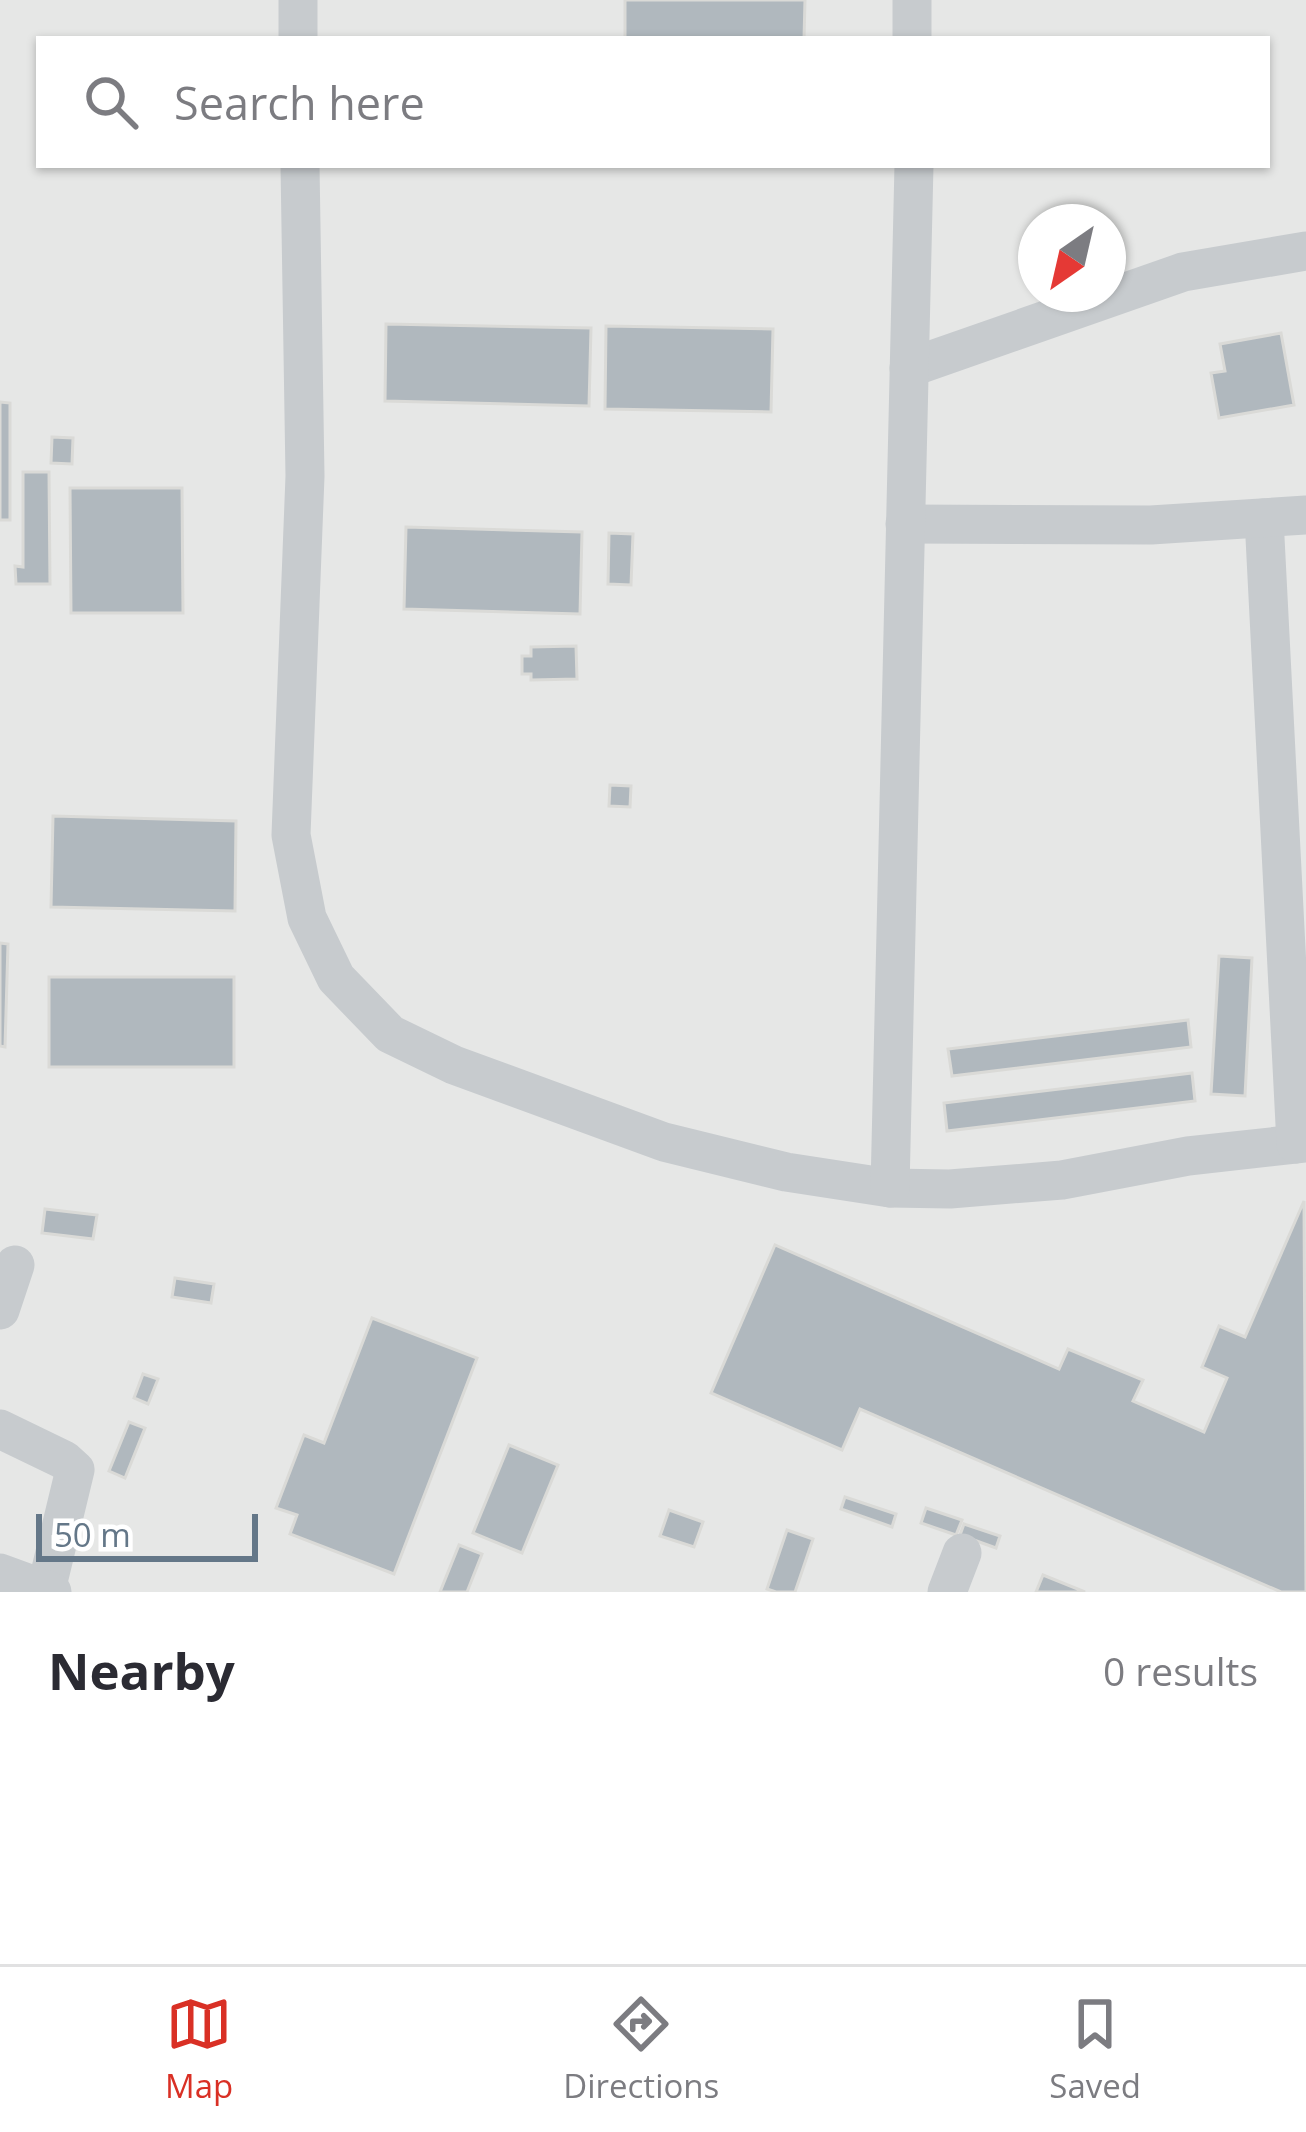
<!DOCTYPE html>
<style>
:root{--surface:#fff;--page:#f2f2f3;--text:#2b2b33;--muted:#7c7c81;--line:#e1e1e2;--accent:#d93025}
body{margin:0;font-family:"Open Sans",sans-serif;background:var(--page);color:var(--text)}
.compass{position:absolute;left:1018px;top:204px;width:108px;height:108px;border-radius:50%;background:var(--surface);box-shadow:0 3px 9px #0004;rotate:214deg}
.scale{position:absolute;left:36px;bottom:30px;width:222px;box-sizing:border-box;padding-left:12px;border:6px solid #647788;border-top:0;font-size:33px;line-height:42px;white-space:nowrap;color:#647788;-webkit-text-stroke:9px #fff;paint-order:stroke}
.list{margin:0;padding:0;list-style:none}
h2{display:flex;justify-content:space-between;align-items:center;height:156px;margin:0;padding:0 48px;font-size:51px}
h2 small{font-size:39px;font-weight:400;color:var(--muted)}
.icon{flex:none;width:66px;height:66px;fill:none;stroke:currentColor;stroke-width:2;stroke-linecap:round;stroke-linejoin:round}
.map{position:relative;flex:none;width:1306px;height:1592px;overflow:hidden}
.search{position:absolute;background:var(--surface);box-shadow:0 3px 9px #0004;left:36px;right:36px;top:36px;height:132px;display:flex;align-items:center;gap:30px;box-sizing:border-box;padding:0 42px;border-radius:0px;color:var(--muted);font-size:45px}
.sheet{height:372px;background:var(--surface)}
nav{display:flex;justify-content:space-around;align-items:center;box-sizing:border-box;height:168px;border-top:3px solid var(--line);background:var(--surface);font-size:33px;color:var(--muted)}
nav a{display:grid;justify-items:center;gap:6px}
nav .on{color:var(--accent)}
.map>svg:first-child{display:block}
.built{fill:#e6e7e6;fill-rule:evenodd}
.building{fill:#b0b8be;stroke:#dadad7;stroke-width:3}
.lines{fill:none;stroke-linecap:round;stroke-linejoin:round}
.minor{stroke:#c7cbce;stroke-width:39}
</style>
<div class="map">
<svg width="1306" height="1592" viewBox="0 0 1306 1592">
<rect width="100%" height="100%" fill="#f8f8f5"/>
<path class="built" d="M0,0h1306v1592h-1306zM39,39h1228v126h-1228zM1036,222h72v72h-72z"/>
<g class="building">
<polygon points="625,0 805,0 804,39 625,39"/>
<polygon points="386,324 591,328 589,406 385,401"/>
<polygon points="606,326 773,329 771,412 605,409"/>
<polygon points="1281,333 1294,405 1219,418 1211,373 1225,371 1220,344"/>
<polygon points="0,402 10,403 10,520 0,520"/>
<polygon points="52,437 73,438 72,464 51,463"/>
<polygon points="23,472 49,472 50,584 16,584 15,566 23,567"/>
<polygon points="70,488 182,488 183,613 71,613"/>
<polygon points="406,527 582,532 580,614 404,609"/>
<polygon points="609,533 633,534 631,585 608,584"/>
<polygon points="576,646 577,679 531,680 531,674 522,674 522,656 531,656 531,647"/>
<polygon points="610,785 631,786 630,807 609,806"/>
<polygon points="53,816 236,821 235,911 51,907"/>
<polygon points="0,943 8,944 5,1047 0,1046"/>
<polygon points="1219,956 1252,958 1245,1096 1211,1094"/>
<rect x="49" y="977" width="185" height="90"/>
<polygon points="1188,1020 1191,1047 952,1076 948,1049"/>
<polygon points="1192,1073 1195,1101 947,1131 944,1103"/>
<polygon points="1304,1201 1306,1592 1281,1592 860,1409 842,1450 711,1393 775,1245 1059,1369 1068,1349 1143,1380 1133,1401 1204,1432 1227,1378 1202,1367 1219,1326 1245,1337"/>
<polygon points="45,1209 97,1215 93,1239 42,1233"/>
<polygon points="175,1278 214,1284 211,1303 172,1297"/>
<polygon points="372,1318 477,1358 394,1574 290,1534 297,1515 276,1508 304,1435 324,1443"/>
<polygon points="143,1374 158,1379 148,1404 134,1398"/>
<polygon points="129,1422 145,1428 125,1478 109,1471"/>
<polygon points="509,1445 558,1465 522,1553 473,1533"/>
<polygon points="845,1497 896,1514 892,1527 841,1509"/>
<polygon points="926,1508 962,1520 956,1535 921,1523"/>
<polygon points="669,1510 703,1522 694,1547 660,1536"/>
<polygon points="964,1524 1000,1536 996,1548 960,1535"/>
<polygon points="787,1530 813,1539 795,1592 776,1592 767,1589"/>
<polygon points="459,1545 482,1554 467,1592 440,1592"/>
<polygon points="1043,1575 1085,1592 1036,1592"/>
</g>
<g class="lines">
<g class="minor">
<polyline points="298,0 298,39"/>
<polyline points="912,0 912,39"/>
<polyline points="300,165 305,476 291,835 307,918 336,978 390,1034 454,1065 664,1142 786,1172 890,1188 950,1189 1062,1180 1188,1156 1306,1143"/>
<polyline points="909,368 1183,272 1306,251"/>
<polyline points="1264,518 1296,1144"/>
<polyline points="905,524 1151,525 1306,515"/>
<polyline points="890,1188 914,165"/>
<polyline points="0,1310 15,1265"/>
<polyline points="0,1429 64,1460 75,1470 46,1590"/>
<polyline points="0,1573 52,1592"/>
<polyline points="947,1592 962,1553"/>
</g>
</g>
</svg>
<svg class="compass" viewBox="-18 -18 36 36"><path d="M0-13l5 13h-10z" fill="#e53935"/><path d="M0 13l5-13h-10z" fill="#7c7c81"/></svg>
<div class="scale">50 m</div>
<div class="search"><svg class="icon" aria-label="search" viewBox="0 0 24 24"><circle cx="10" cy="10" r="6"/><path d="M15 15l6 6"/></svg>Search here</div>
</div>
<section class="sheet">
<h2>Nearby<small>0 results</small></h2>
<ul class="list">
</ul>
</section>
<nav>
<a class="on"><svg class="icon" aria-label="map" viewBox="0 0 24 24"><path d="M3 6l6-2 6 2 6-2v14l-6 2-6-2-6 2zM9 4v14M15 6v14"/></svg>Map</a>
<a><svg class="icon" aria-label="directions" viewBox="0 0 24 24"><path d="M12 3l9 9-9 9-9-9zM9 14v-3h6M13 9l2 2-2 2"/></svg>Directions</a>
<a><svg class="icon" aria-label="saved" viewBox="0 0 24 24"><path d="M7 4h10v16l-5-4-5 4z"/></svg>Saved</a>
</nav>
